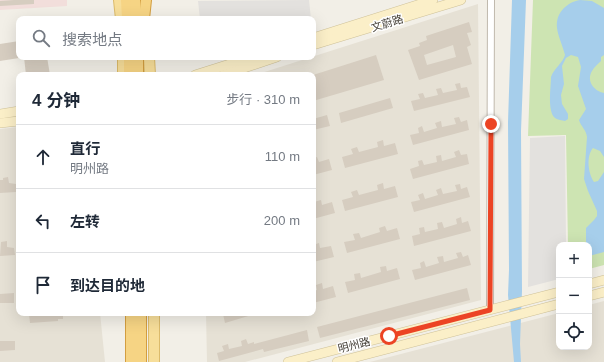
<!DOCTYPE html>
<html lang="zh">
<meta charset="utf-8">
<style>
:root{--surface:#fff;--page:#f2f2f3;--text:#1f2937;--muted:#747a83;--line:#e0e1e3}
body{margin:0;font-family:Helvetica,"Noto Sans SC",sans-serif;background:var(--page);color:var(--text)}
.controls{position:absolute;right:12px;bottom:12px;display:grid;overflow:hidden;border-radius:8px;box-shadow:0 4px 16px #0002}
.controls button{width:36px;height:36px;display:grid;place-items:center;padding:0;border:0;border-bottom:1px solid var(--line);background:var(--surface);color:var(--text);font:20px sans-serif}
.stop{position:absolute;width:12px;height:12px;margin:-9px;border:3px solid #ec4424;border-radius:50%;background:#fff}
.stop.end{background:#ec4424;border-color:#fff;box-shadow:0 1px 4px #0008}
.list{margin:0;padding:0;list-style:none}
h2{display:flex;justify-content:space-between;align-items:center;height:52px;margin:0;padding:0 16px;font-size:17px}
h2 small{font-size:13px;font-weight:400;color:var(--muted)}
.list li{display:grid;grid-template-columns:26px 1fr auto;gap:12px;align-items:center;box-sizing:border-box;height:64px;padding:0 16px;border-top:1px solid var(--line)}
.list b{display:block;font-size:15px;white-space:nowrap}
.list p{margin:0;font-size:13px;white-space:nowrap;color:var(--muted)}
.list em{font-size:13px;font-style:normal;color:var(--muted)}
.icon{flex:none;width:22px;height:22px;fill:none;stroke:currentColor;stroke-width:2;stroke-linecap:round;stroke-linejoin:round}
.map{position:relative;flex:none;width:604px;height:362px;overflow:hidden}
.search{position:absolute;background:var(--surface);box-shadow:0 4px 16px #0002;left:16px;top:16px;width:300px;height:44px;display:flex;align-items:center;gap:10px;box-sizing:border-box;padding:0 14px;border-radius:8px;color:var(--muted);font-size:15px}
.panel{position:absolute;background:var(--surface);box-shadow:0 4px 16px #0002;left:16px;top:72px;width:300px;height:244px;border-radius:8px}
.map>svg:first-child{display:block}
.residential{fill:#e6e1d5}
.medical{fill:#f2dedb}
.green{fill:#cde4b2}
.parking{fill:#e3e1de}
.water{fill:#a6ceeb}
.building{fill:#d6cdc0;fill-rule:evenodd}
.lines{fill:none;stroke-linecap:round;stroke-linejoin:round}
.minor-casing{stroke:#c0b9ad;stroke-width:8}
.secondary-casing{stroke:#cfc299;stroke-width:10}
.primary-casing{stroke:#dcbb6b;stroke-width:12}
.trunk-casing{stroke:#d39e40;stroke-width:12}
.minor{stroke:#fff;stroke-width:6}
.secondary{stroke:#fbefc8;stroke-width:9}
.primary{stroke:#f7de9a;stroke-width:10}
.trunk{stroke:#f6d484;stroke-width:10}
.route{stroke:#ec4424;stroke-width:5}
.labels{text-anchor:middle;dominant-baseline:central;stroke-width:3;stroke-linejoin:round;paint-order:stroke}
.street-label{font-size:11px;fill:#443f36;stroke:#fff}
</style>
<div class="map">
<svg width="604" height="362" viewBox="0 0 604 362">
<rect width="100%" height="100%" fill="#f2efe7"/>
<g class="residential">
<polygon points="478,4 481,300 245,362 207,362 206,313 313,313 313,75 255,75"/>
<polygon points="19,127 19,313 100,313 105,362 0,362 0,129"/>
<polygon points="604,301 604,362 370,362 559,313 559,347 589,347 589,305"/>
</g>
<polygon class="medical" points="0,0 67,0 67,6 0,10"/>
<polygon class="green" points="533,0 604,0 604,265 589,269 589,245 568,245 566,135 528,136"/>
<g class="parking">
<polygon points="309,0 311,19 200,19 198,1"/>
<polygon points="565,136 566,245 559,245 559,279 528,287 530,138"/>
</g>
<g class="water">
<polygon points="512,0 526,0 521,131 522,291 520,344 521,362 514,362 508,295 509,270 508,122"/>
<path d="M580,0l12,1 12,7v47l-3,2v4c-3,3 -7,6 -9,10 -6,10 2,20 12,22v64l-4,-6 -7,-3c-7,8 -5,25 1,34l4,-1 6,-9v80l-15,4v-11h-3v-17l8,-8 3,-4v-5l-9,-20 -4,-12 3,-42c-1,-8 -6,-10 -8,-17l7,-11 -8,-23 3,-19 -3,-10 -7,-2 -5,3 -4,8 2,18 -3,11 1,9 6,10v5l-3,2c-3,-1 -7,-1 -10,-3 -8,-7 -4,-31 -4,-41 3,-9 12,-14 14,-22 -4,-17 -15,-31 -2,-46 5,-5 10,-8 17,-9z"/>
</g>
<g class="building">
<polygon points="14,0 34,0 34,4 0,6 0,1"/>
<path d="M469,22l3,10 -5,1 4,12 -4,2 5,17 -53,16 -11,-30 12,-4 -1,-3 8,-3 -1,-4zM453,45l3,12 -29,8 -3,-10z"/>
<polygon points="19,41 19,58 0,61 0,44"/>
<polygon points="376,55 384,80 313,101 313,75"/>
<polygon points="24,57 47,57 50,75 26,75"/>
<polygon points="460,83 461,88 467,87 470,97 414,111 411,101 420,99 418,94 423,93 425,98 438,95 436,89 441,88 443,93 457,90 455,84"/>
<polygon points="390,98 393,108 341,123 339,113"/>
<polygon points="327,115 330,126 313,130 313,119"/>
<polygon points="459,117 461,122 467,120 469,130 413,145 410,135 419,133 418,128 422,126 424,132 437,128 435,123 441,121 442,127 456,124 454,118"/>
<polygon points="383,140 384,146 395,143 398,154 345,168 342,157 353,154 351,149 357,147 359,152 378,147 377,142"/>
<polygon points="459,150 461,155 467,154 469,164 413,179 410,169 419,166 418,161 422,160 424,165 437,162 436,156 441,155 442,161 456,157 454,152"/>
<polygon points="317,157 319,162 329,159 332,170 313,175 313,158"/>
<polygon points="8,177 9,183 16,184 16,192 0,193 0,180 3,180 3,178"/>
<polygon points="383,183 384,189 395,186 398,197 345,211 342,200 353,197 351,192 357,190 359,195 378,190 377,185"/>
<polygon points="460,184 461,189 467,187 470,197 414,212 411,202 420,200 418,195 423,193 425,199 438,195 436,190 441,188 443,194 457,191 455,185"/>
<polygon points="321,200 322,205 332,202 335,213 313,219 313,207 316,207 314,202"/>
<polygon points="461,217 462,223 468,221 471,231 414,246 412,236 420,234 419,228 424,227 425,232 438,229 437,223 442,222 444,228 457,224 456,219"/>
<polygon points="385,226 387,231 397,228 400,239 347,253 344,242 355,240 353,234 359,233 361,238 380,232 379,228"/>
<polygon points="7,241 7,247 14,248 15,255 0,256 1,242"/>
<polygon points="319,243 320,248 331,246 334,257 313,262 313,250 314,250 313,245"/>
<polygon points="461,252 463,257 468,255 471,265 415,280 412,270 421,268 420,263 424,261 426,267 439,263 437,257 443,256 444,262 458,258 456,253"/>
<polygon points="386,266 387,271 397,268 400,279 348,293 345,282 355,280 354,274 360,273 361,278 381,272 380,267"/>
<polygon points="322,283 323,289 333,286 336,297 313,303 313,291 317,290 316,285"/>
<polygon points="467,288 470,300 320,338 317,327"/>
<polygon points="14,293 14,303 0,303 0,294"/>
<polygon points="63,313 63,319 58,319 58,321 30,323 29,314"/>
<polygon points="228,313 255,313 255,314 225,323 223,314"/>
<polygon points="307,330 309,341 264,352 263,349 219,361 217,353 224,351 222,346 228,344 229,349 242,346 241,341 246,339 248,344 254,342 254,344"/>
<polygon points="0,341 15,341 15,350 0,351"/>
</g>
<g class="lines">
<defs>
<polyline id="minor" points="490,310 491,0"/>
<g id="secondary">
<polyline points="313,38 433,0"/>
<polyline points="313,45 461,0"/>
<polyline points="195,75 252,57"/>
<polyline points="223,75 277,57"/>
<polyline points="0,114 19,111"/>
<polyline points="0,123 19,121"/>
<polyline points="589,284 604,280"/>
<polyline points="589,296 604,292"/>
<polyline points="288,362 559,292"/>
<polyline points="337,362 559,304"/>
</g>
<g id="primary">
<polyline points="119,0 121,19"/>
<polyline points="123,57 123,75"/>
<polyline points="149,57 150,75"/>
<polyline points="154,362 154,313"/>
</g>
<g id="trunk">
<polyline points="126,0 127,19"/>
<polyline points="135,0 136,19"/>
<polyline points="144,19 146,0"/>
<polyline points="129,57 129,75"/>
<polyline points="138,57 138,75"/>
<polyline points="131,313 131,362"/>
<polyline points="141,313 141,362"/>
</g>
</defs>
<use href="#minor" class="minor-casing"/>
<use href="#secondary" class="secondary-casing"/>
<use href="#primary" class="primary-casing"/>
<use href="#trunk" class="trunk-casing"/>
<use href="#minor" class="minor"/>
<use href="#secondary" class="secondary"/>
<use href="#primary" class="primary"/>
<use href="#trunk" class="trunk"/>
</g>
<g class="lines">
<polyline class="route" points="389,336 490,310 491,124"/>
</g>
<g class="labels">
<g class="street-label">
<text transform="translate(387 23) rotate(-17)">文蔚路</text>
<text transform="translate(354 345) rotate(-14)">明州路</text>
</g>
</g>
</svg>
<div class="controls">
<button>+</button>
<button>−</button>
<button><svg class="icon" aria-label="locate" viewBox="0 0 24 24"><circle cx="12" cy="12" r="6"/><path d="M12 2v4M12 18v4M2 12h4M18 12h4"/></svg></button>
</div>
<div class="stop" style="left:389px;top:336px"></div>
<div class="stop end" style="left:491px;top:124px"></div>
<div class="search"><svg class="icon" aria-label="search" viewBox="0 0 24 24"><circle cx="10" cy="10" r="6"/><path d="M15 15l6 6"/></svg>搜索地点</div>
<section class="panel">
<h2>4 分钟<small>步行 · 310 m</small></h2>
<ul class="list">
<li><svg class="icon" aria-label="ahead" viewBox="0 0 24 24"><path d="M12 20V5M6 11l6-6 6 6"/></svg><div><b>直行</b><p>明州路</p></div><em>110 m</em></li>
<li><svg class="icon" aria-label="left" viewBox="0 0 24 24"><path d="M17 20v-9H6M10 6l-5 5 5 5"/></svg><div><b>左转</b></div><em>200 m</em></li>
<li><svg class="icon" aria-label="arrive" viewBox="0 0 24 24"><path d="M6 21V4h12l-3 4 3 4H6"/></svg><div><b>到达目的地</b></div></li>
</ul>
</section>
</div>
